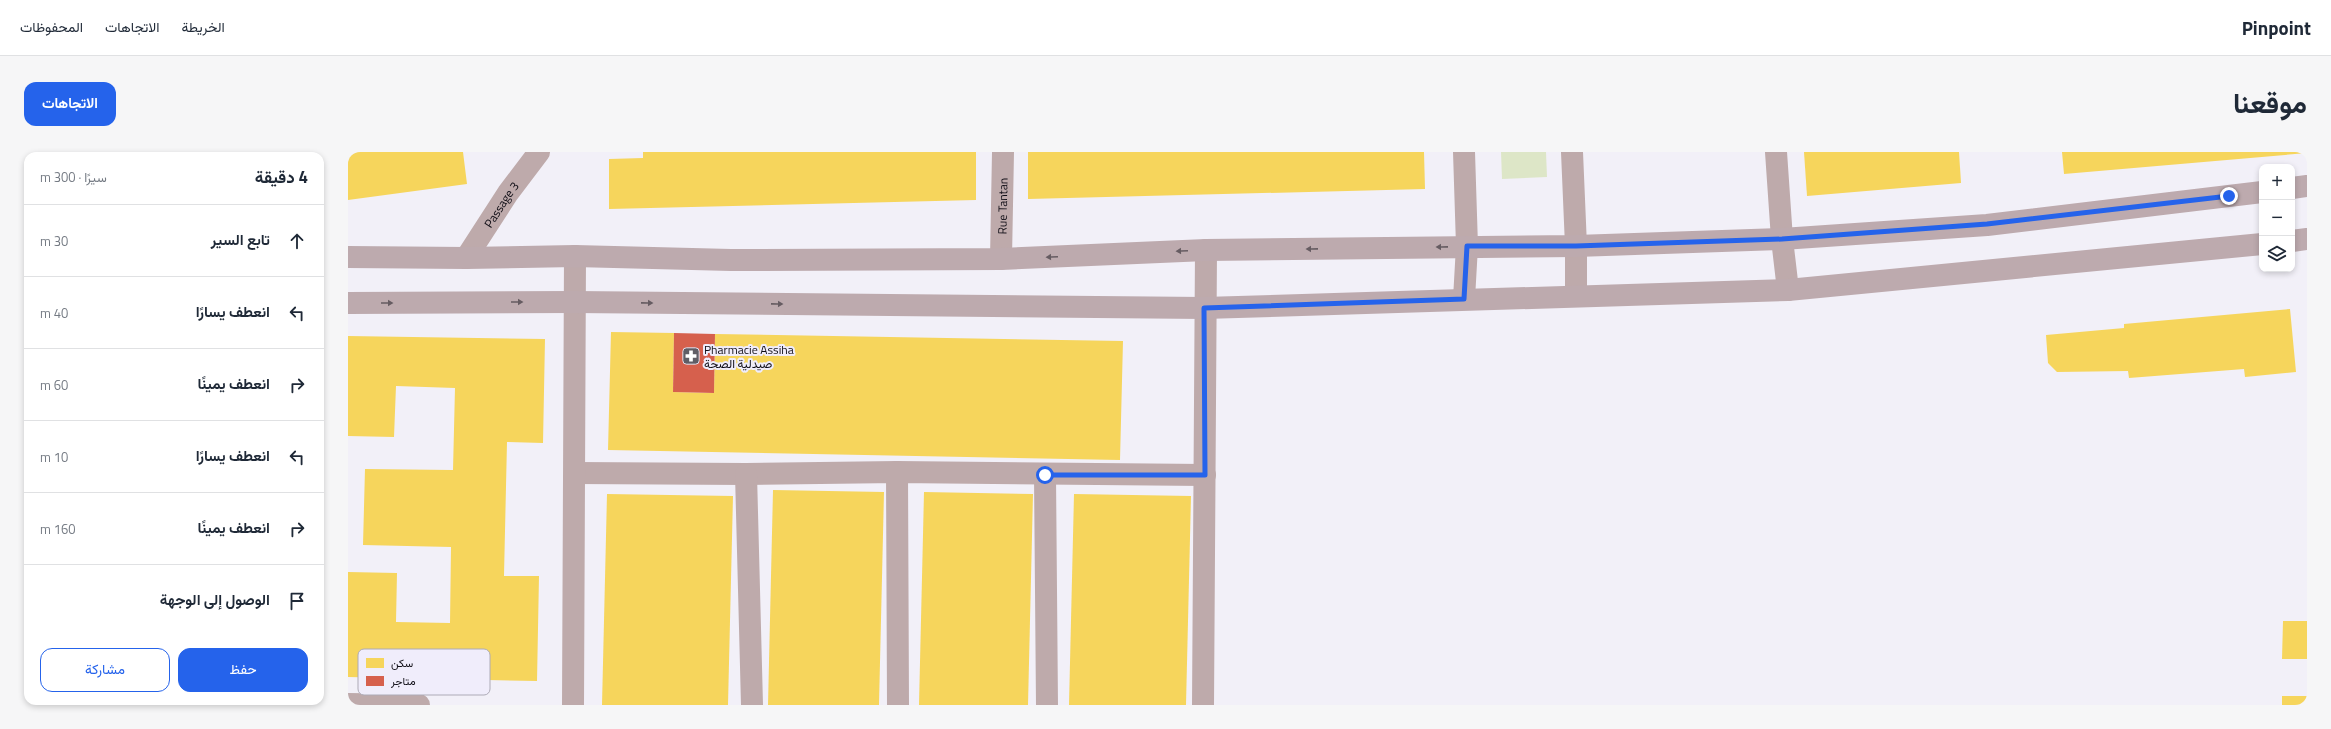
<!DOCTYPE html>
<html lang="ar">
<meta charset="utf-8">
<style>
:root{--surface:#fff;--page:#f6f6f7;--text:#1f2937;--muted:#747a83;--line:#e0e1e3;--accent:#2563eb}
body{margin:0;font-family:"Titillium Web",Vazirmatn,sans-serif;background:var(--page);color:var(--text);direction:rtl}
.controls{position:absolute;right:12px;top:12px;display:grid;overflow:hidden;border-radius:8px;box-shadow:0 2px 6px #0003}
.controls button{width:36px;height:36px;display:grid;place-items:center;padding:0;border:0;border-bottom:1px solid var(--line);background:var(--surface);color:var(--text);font:20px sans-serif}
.stop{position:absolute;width:12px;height:12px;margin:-9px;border:3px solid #2563eb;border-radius:50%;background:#fff}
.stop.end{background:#2563eb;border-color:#fff;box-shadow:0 1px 4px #0008}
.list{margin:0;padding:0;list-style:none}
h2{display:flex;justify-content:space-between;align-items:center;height:52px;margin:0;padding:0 16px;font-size:17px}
h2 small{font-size:13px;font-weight:400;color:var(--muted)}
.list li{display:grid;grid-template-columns:26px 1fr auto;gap:12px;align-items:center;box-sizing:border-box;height:72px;padding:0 16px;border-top:1px solid var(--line)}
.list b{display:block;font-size:15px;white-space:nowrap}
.list em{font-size:13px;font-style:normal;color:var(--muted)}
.actions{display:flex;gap:8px;padding:12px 16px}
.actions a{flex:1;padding:9px 0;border:1px solid var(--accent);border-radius:12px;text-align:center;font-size:14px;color:var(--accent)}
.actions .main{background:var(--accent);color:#fff}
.icon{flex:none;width:22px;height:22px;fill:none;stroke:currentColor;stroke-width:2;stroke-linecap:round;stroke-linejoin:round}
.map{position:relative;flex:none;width:1959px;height:553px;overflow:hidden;direction:ltr;border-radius:12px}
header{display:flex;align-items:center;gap:24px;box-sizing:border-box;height:56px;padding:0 20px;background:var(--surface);border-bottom:1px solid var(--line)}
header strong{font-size:19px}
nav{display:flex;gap:22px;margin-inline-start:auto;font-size:14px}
.intro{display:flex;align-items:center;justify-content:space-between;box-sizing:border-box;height:96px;padding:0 24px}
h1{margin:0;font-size:28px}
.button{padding:10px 18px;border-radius:12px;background:var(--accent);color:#fff;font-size:14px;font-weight:700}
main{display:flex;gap:24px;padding:0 24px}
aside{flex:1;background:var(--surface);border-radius:12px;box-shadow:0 2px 6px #0003}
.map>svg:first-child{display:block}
.green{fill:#dde6c7}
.homes{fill:#f6d55c}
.shops{fill:#d6604d}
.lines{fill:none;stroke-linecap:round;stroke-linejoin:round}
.minor{stroke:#beaaab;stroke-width:22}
.major{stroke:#bdaaae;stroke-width:22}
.oneway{fill:#665c62}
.route{stroke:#2563eb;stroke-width:5}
.labels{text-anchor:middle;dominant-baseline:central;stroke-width:4;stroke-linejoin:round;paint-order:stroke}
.street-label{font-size:12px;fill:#100e16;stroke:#f0edfb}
.poi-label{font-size:12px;fill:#100e16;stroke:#f0edfb;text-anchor:start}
.key{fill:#f0edfb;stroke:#adaab6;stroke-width:1}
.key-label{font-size:11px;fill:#100e16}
</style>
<header>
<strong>Pinpoint</strong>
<nav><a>الخريطة</a><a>الاتجاهات</a><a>المحفوظات</a></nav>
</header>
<div class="intro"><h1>موقعنا</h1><a class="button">الاتجاهات</a></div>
<main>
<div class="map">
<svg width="1959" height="553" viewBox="0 0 1959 553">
<rect width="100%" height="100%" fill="#f2f0f8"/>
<polygon class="green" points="1153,0 1198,0 1199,25 1154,27"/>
<g class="homes">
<polygon points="0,0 115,0 119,32 0,48"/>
<polygon points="295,0 628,0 628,48 261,57 261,7 295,6"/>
<polygon points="680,0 1076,0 1077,37 680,47"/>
<polygon points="1456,0 1611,0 1613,31 1459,44"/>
<polygon points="1714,0 1959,0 1959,1 1716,22"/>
<polygon points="1942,157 1948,220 1897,225 1896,217 1781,226 1780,219 1709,220 1700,211 1698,183 1776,176 1776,172"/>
<polygon points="263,180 326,181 325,240 366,241 367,182 775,189 772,308 260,298"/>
<polygon points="0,184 197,187 195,291 159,290 156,424 191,424 189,529 0,525 0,420 49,421 48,470 102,471 103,395 15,393 17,317 105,318 107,236 48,234 46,285 0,284"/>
<polygon points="425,338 536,340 531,553 420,553"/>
<polygon points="576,340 685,342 680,553 571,553"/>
<polygon points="259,342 385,344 380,553 254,553"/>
<polygon points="726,342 843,344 838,553 721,553"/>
<polygon points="1935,469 1959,469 1959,507 1934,507"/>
<rect x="1934" y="544" width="25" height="9"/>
</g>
<polygon class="shops" points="326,181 367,182 366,241 325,240"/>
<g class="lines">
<g class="minor">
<polyline points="1224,0 1228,94 1228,144"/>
<polyline points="1428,0 1434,87 1440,138"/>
<path id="s1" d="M118,106l42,-65 31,-41"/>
<path id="s2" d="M653,107l2,-107"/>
<polyline points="1116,147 1119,94 1116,0"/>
<polyline points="549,320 550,553"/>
<polyline points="227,321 398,322 549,320 857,323"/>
<polyline points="398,322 404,553"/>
<polyline points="697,323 699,553"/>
<polyline points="0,552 71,553"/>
<polyline points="225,553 227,104"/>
<polyline points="855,553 858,98"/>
</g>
<g class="major">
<polyline points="1944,36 1959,34"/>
<polyline points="1944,89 1959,87"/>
<polyline points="0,105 118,106 227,104 383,108 653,107 858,98 1228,94 1434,87 1639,73 1914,40"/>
<polyline points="0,151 226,150 856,156 1440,138 1914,92"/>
</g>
</g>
<defs><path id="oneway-solid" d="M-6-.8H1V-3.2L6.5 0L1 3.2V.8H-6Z"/></defs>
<g class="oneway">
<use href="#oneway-solid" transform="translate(1094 95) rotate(179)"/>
<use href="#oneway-solid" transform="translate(964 97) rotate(179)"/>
<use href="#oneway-solid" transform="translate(834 99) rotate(178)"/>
<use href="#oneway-solid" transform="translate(704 105) rotate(178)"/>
<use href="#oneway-solid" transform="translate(169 150)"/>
<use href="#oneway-solid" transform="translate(39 151)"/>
<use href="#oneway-solid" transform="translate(299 151) rotate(1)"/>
<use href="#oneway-solid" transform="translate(429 152) rotate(1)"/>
</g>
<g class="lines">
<polyline class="route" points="697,323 857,323 856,156 1116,147 1119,94 1228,94 1434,87 1639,72 1881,44"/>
</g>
<defs>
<symbol id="pharmacy-square" viewBox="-11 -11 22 22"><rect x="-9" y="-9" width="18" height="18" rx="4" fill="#5f5d65" stroke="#f0edfb"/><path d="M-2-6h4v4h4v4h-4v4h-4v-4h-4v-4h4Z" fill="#fff"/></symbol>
</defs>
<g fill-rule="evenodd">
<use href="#pharmacy-square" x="333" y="194" width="20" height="20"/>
</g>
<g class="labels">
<g class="street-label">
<text stroke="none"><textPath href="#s1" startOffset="64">Passage 3</textPath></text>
<text stroke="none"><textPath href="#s2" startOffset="53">Rue Tantan</textPath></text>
</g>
<g class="poi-label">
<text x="356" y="197">Pharmacie Assiha<tspan x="356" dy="14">صيدلية الصحة</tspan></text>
</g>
</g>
<rect x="10" y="497" width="132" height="46" rx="6" class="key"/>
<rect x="18" y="506" width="18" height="10" fill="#f6d55c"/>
<rect x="18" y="524" width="18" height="10" fill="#d6604d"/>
<g class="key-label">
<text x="43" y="515">سكن</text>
<text x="43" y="533">متاجر</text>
</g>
</svg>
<div class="controls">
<button>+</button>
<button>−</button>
<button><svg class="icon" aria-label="layers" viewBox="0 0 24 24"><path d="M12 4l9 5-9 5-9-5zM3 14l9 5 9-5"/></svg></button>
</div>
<div class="stop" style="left:697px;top:323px"></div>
<div class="stop end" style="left:1881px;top:44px"></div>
</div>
<aside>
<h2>4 دقيقة<small>سيرًا · 300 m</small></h2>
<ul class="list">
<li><svg class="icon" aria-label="ahead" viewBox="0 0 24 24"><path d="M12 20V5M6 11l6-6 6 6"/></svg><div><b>تابع السير</b></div><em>30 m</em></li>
<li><svg class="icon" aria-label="left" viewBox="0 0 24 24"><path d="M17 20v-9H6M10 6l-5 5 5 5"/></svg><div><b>انعطف يسارًا</b></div><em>40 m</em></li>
<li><svg class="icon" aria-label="right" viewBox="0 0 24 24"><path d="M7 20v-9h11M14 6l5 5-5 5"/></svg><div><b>انعطف يمينًا</b></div><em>60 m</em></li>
<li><svg class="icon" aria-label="left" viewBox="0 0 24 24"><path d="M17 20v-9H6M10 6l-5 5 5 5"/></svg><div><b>انعطف يسارًا</b></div><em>10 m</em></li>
<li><svg class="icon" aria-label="right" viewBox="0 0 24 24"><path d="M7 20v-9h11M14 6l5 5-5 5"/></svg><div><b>انعطف يمينًا</b></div><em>160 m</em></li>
<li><svg class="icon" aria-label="arrive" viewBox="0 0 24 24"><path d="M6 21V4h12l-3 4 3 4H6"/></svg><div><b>الوصول إلى الوجهة</b></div></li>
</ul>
<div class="actions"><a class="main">حفظ</a><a>مشاركة</a></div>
</aside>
</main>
